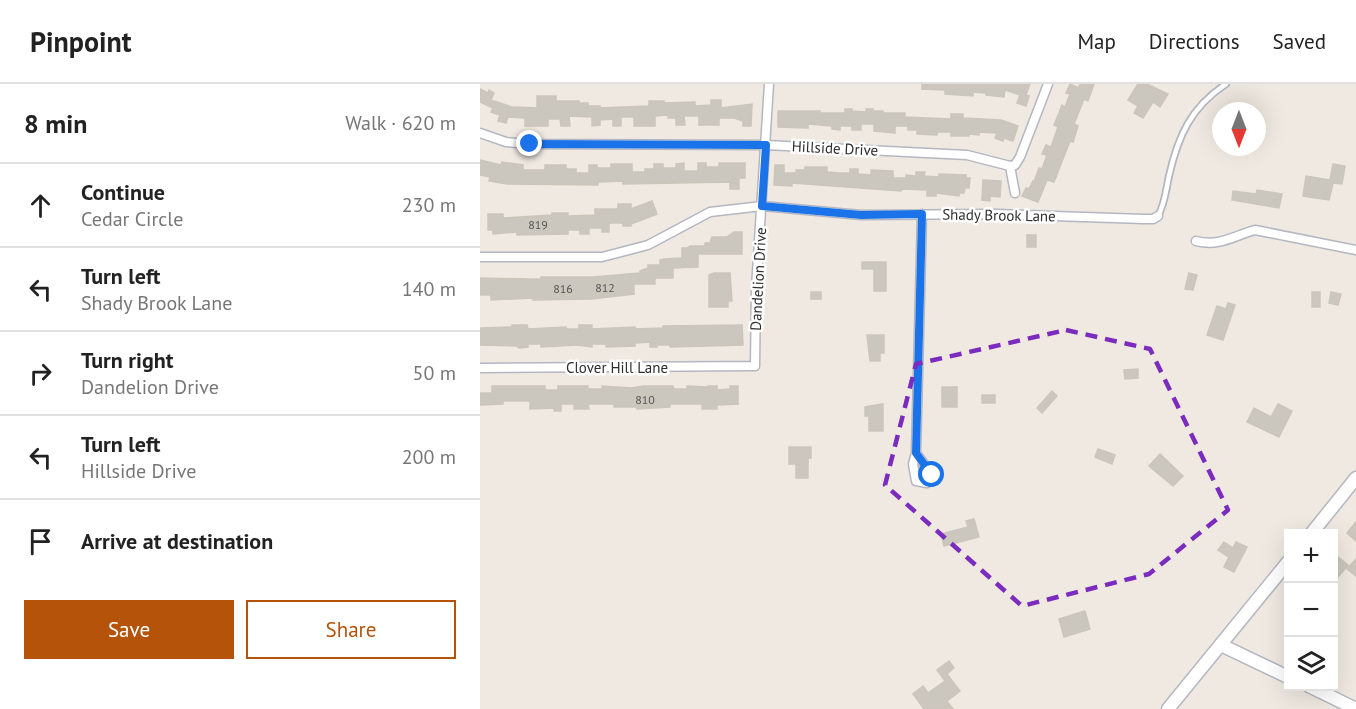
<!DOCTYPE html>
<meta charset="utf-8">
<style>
:root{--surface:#fff;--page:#f2f2f2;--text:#222;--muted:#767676;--line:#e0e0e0;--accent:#b45309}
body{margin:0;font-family:"PT Sans",sans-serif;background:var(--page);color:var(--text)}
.controls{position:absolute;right:18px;bottom:18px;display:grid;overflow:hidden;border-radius:0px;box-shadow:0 6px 24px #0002}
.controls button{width:54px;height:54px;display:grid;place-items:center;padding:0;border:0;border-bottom:2px solid var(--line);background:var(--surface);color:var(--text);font:30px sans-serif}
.compass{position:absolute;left:732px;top:18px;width:54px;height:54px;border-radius:50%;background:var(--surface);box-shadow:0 6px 24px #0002;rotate:180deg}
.stop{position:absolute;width:18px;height:18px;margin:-14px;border:4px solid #1a73e8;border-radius:50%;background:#fff}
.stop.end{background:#1a73e8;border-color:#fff;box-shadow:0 2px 6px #0008}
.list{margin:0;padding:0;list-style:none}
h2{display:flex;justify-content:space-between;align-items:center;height:78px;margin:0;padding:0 24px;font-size:26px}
h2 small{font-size:20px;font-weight:400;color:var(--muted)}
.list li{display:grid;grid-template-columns:39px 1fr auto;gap:18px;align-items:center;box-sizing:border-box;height:84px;padding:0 24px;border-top:2px solid var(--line)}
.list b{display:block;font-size:22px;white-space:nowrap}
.list p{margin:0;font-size:20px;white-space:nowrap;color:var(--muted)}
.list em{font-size:20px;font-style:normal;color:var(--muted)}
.actions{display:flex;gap:12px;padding:18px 24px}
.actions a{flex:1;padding:14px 0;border:2px solid var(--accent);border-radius:0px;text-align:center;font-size:21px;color:var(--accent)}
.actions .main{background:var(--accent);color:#fff}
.icon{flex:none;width:33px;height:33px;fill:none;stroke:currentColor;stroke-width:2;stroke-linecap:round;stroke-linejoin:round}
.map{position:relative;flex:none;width:876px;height:625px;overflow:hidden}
header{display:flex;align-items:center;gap:36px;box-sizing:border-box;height:84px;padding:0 30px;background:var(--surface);border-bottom:2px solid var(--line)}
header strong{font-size:28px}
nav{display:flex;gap:33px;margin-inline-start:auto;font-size:21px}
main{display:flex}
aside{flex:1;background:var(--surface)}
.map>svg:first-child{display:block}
.building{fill:#cbc7bf;stroke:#cbc5ba;stroke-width:1.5}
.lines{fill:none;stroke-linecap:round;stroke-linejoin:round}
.lane-casing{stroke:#b4b7c1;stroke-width:8}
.street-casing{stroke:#b4b7c1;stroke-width:11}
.secondary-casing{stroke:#b4b7c1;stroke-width:15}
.lane{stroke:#fff;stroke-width:4.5}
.street{stroke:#fff;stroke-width:8}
.secondary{stroke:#fff;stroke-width:12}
.route{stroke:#1a73e8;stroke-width:8}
.marked{fill:none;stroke:#7b2cbf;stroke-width:4.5;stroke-dasharray:12 8;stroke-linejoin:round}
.labels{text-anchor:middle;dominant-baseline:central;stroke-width:5;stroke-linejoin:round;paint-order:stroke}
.number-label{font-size:12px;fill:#555452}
.street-label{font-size:15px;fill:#2e2e2e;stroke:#fff}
</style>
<header>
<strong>Pinpoint</strong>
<nav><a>Map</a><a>Directions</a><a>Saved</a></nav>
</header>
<main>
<aside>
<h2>8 min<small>Walk · 620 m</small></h2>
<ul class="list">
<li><svg class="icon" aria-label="ahead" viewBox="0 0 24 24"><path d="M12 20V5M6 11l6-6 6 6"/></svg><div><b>Continue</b><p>Cedar Circle</p></div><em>230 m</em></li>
<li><svg class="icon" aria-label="left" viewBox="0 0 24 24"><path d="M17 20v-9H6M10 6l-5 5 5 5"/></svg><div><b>Turn left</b><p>Shady Brook Lane</p></div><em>140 m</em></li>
<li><svg class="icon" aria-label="right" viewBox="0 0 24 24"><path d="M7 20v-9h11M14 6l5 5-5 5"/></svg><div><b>Turn right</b><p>Dandelion Drive</p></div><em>50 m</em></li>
<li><svg class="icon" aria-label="left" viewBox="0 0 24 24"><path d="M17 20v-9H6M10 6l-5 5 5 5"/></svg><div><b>Turn left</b><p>Hillside Drive</p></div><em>200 m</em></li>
<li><svg class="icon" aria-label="arrive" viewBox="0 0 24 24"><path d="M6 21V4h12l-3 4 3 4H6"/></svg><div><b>Arrive at destination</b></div></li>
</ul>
<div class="actions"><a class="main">Save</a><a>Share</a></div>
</aside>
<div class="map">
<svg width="876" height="625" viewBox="0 0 876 625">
<rect width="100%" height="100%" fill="#efe9e1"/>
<g class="building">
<polygon points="442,0 550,0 546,11 549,12 546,22 537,19 540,11 525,6 524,13 506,11 506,9 493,8 493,12 465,10 465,6 442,5"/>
<polygon points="590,0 599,4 600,0 614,0 608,17 604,15 594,40 598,42 593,58 590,57 574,98 567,96 558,118 542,112 546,104 549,105 553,97 554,98 559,84 562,85 567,71 562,70 566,61 571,63 578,43 574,41 579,29 582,21 585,23 590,10 586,9"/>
<polygon points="658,0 667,0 688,10 680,23 673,18 663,34 654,29 658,22 648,16"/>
<polygon points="0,5 8,9 9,6 14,9 11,16 32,23 57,24 57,12 76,12 76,17 99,17 99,19 108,19 108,22 120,22 120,24 169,22 169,17 184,17 184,19 215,18 215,22 231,21 231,16 241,16 241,24 272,20 271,42 263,42 263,37 254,34 239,34 239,41 219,41 219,32 204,32 205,41 196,41 196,34 188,34 188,31 175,32 175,42 154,42 154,33 141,33 141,42 133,42 133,35 120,36 120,41 112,42 112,33 89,32 90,42 81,42 80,35 68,35 68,42 45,42 45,34 28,33 26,39 18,37 20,31 11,28 13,24 0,18"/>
<polygon points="365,25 372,25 372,27 386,28 386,25 393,25 393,27 403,27 403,29 425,29 425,33 471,35 471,30 483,30 483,34 521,36 538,42 533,57 524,54 523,57 515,54 517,49 499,48 499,51 489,50 489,52 471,52 471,48 457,48 457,51 437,50 437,46 428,46 428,42 415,42 415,49 394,47 394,40 381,40 381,46 372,46 372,42 360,42 360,46 352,45 352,42 328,40 328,44 298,43 298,27 340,27 340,29 365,29"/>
<polygon points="0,76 21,81 22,78 43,81 43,86 65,86 65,81 86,81 86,85 96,85 96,89 109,89 109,81 117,81 117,84 131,84 131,80 152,80 152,88 165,88 165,85 174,85 174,80 183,80 183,84 196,84 196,80 204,79 204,87 218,87 218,79 226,79 226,83 239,83 239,79 265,79 265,94 259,94 259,105 250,105 250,98 143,100 143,97 118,98 118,101 27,100 9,97 10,93 0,91"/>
<polygon points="853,80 865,82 862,100 853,99 849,116 823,112 826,92 850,96"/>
<polygon points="295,81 304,81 304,89 316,89 316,86 325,86 325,83 347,83 347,88 359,89 370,89 370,85 378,85 378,90 391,91 391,86 413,87 413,94 426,94 426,91 436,92 436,88 445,88 444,92 459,93 459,90 486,91 486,94 490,94 489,104 485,104 484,109 479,109 479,112 456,109 456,112 447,112 447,106 422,105 421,107 312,99 312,102 294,101"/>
<polygon points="503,96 521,97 520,113 510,112 510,117 502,116"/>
<polygon points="777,106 802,110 799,124 752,116 753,107 776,110"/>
<polygon points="172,117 177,130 151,140 151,142 143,142 143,139 129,139 129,148 122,148 122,144 109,144 109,150 100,150 100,146 88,146 88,150 37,151 37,148 13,150 13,146 8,146 8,130 23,130 23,134 72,131 72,129 88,129 88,132 115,131 115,125 138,125 138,120 151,120 151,125"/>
<polygon points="254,148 262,148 262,170 218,170 218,183 193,184 193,194 175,194 175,200 154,200 154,210 112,215 53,216 53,214 11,216 11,211 0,211 0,194 47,195 61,195 61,193 113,193 160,189 160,187 168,184 168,181 180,181 180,176 184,175 202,174 202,164 207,164 210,162 225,162 225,159 230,159 232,153 247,153"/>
<rect x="547" y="151" width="9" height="12"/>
<polygon points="382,178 406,178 406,207 394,207 394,185 382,185"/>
<polygon points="234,189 250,189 252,217 248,217 248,223 229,223 229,191"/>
<polygon points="709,189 717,191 713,206 705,205"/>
<rect x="331" y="208" width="10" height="7"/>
<rect x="832" y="208" width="8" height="15"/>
<polygon points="851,208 861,210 858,221 849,219"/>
<polygon points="748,219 755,221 743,256 727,251 737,222 746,225"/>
<polygon points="32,241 47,241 48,245 86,243 86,245 99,245 99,241 112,241 112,245 155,243 155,245 183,244 183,242 262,241 263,261 190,263 190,261 177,261 177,263 170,263 170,258 155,259 155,262 126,263 126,260 112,260 112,263 97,261 61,263 61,260 48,260 48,263 39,264 37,262 0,261 0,244 32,243"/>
<polygon points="387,251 404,251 404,269 400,269 400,277 390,277"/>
<polygon points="658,285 658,294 645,295 644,286"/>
<polygon points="12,302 65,302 65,306 78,306 78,302 108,302 108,305 122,305 122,302 151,304 164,302 193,302 194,305 207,305 207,302 228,303 228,302 237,302 237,306 250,305 250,302 258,302 258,320 237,321 237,325 222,325 222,320 190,320 190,323 157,325 157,323 134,323 134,320 108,320 109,325 94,325 94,320 81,320 81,327 74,327 74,324 50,325 50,317 23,317 23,320 0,321 0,309 12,309"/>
<rect x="462" y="303" width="15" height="20"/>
<polygon points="572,307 577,312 562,329 557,324"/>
<rect x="502" y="311" width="13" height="8"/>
<polygon points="403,320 403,347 389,347 389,332 385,332 385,323"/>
<polygon points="798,320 812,327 799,353 767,338 774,324 791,333"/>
<polygon points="309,363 331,363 331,374 328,374 328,394 316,394 316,380 309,380"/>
<polygon points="618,365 635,371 632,380 615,373"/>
<polygon points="680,370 703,392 693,402 669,382"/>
<polygon points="494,435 499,453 464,462 461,450 488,443 486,437"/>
<polygon points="876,438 876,457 867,449"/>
<polygon points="744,458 753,464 756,458 767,463 754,488 744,483 749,473 738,466"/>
<polygon points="857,472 868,481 854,498 854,475"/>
<polygon points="876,475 876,492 867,485"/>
<polygon points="605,527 610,545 584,553 579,535"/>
<polygon points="469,577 474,584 467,590 480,607 467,617 473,625 444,625 433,610 443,602 448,609 465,597 457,586"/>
</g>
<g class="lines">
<defs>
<path id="lane" d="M678,132c7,-12 8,-27 11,-40 9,-40 22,-69 57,-92"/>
<g id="street">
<polyline points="0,49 26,58 50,60 286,61 487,71 530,82"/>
<polyline points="530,82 535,81 540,73 568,0"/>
<polyline points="530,82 535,109"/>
<path d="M716,157c24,6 37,-5 59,-11l101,20"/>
<polyline points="0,173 122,173 168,161 230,128 282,122 381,131 516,130 664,135 673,135 678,132"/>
<polyline points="0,284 275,282 276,204 289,0"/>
<polyline points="436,369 452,391 450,396 447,399 436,397 433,380 436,369 442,130"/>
</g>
<g id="secondary">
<polyline points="831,450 876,394"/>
<polyline points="741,561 808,593"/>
<polyline points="829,602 876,625"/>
<polyline points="688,625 808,478"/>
</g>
</defs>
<use href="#lane" class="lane-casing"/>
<use href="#street" class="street-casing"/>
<use href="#secondary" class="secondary-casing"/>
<use href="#lane" class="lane"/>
<use href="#street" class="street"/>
<use href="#secondary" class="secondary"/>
</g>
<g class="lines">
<polyline class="route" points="50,60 286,61 282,122 381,131 442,130 436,369 452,391"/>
</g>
<path class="marked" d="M586,246l84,19 78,161 -79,64 -127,32 -137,-121 31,-121z"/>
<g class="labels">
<g class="number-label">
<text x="58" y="140">819</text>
<text x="125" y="203">812</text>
<text x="83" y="204">816</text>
<text x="165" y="315">810</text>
</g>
<g class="street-label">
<text transform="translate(355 64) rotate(3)">Hillside Drive</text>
<text transform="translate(519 131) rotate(1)">Shady Brook Lane</text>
<text transform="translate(278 195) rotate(-87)">Dandelion Drive</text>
<text x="137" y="283">Clover Hill Lane</text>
</g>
</g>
</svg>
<div class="controls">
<button>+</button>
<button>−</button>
<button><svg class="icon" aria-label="layers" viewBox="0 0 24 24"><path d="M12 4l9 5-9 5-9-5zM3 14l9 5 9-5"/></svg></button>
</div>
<svg class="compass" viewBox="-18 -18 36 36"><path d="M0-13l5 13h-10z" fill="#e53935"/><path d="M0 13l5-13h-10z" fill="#767676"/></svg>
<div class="stop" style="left:452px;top:391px"></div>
<div class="stop end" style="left:50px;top:60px"></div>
</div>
</main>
